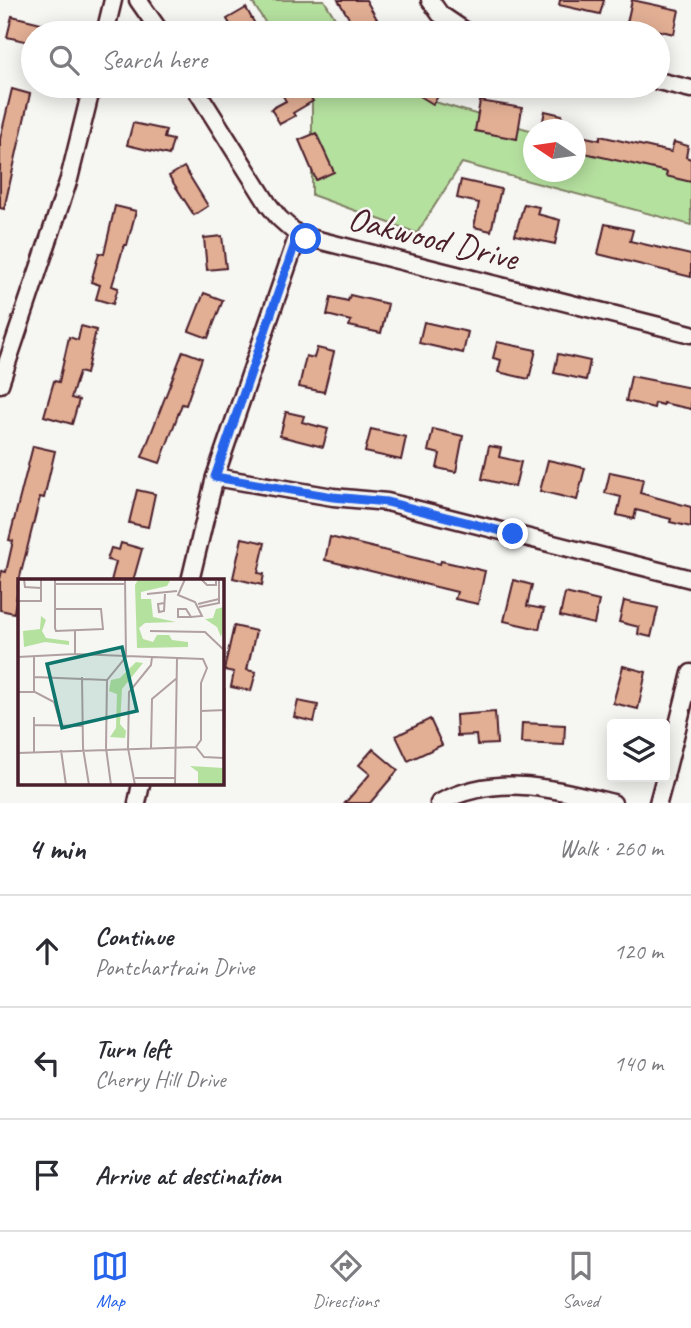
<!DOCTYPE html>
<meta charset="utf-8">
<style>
:root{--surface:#fff;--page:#f7f7f7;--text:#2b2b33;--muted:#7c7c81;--line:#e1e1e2;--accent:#2563eb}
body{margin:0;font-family:Caveat,sans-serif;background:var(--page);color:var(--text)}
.controls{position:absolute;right:21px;bottom:21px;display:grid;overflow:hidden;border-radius:7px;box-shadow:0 4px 18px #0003}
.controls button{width:63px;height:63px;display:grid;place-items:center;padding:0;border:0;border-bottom:2px solid var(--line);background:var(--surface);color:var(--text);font:35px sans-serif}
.compass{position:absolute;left:523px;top:119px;width:63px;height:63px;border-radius:50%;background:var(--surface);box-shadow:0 4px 18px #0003;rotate:283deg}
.stop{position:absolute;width:21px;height:21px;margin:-16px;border:5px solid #2563eb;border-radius:50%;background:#fff}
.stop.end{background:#2563eb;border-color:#fff;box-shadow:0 2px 7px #0008}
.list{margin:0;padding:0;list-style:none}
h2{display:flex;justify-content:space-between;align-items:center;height:91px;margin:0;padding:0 28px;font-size:30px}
h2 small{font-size:23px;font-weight:400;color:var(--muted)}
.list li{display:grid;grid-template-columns:46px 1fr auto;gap:21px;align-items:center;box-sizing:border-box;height:112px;padding:0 28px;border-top:2px solid var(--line)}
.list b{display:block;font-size:26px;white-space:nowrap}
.list p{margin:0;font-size:23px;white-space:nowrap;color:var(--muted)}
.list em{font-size:23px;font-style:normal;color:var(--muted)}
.icon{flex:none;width:38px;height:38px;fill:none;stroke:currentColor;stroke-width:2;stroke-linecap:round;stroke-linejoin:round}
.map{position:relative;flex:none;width:691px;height:803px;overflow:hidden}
.search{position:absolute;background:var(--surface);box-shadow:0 4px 18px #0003;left:21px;right:21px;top:21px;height:77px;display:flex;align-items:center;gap:18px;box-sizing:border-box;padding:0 24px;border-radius:38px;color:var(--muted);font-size:26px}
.sheet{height:427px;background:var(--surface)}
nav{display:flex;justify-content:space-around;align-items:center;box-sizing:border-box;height:98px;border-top:2px solid var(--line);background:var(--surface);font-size:19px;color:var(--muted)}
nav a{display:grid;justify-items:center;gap:4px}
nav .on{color:var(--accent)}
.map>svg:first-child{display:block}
.green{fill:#b5e19f;stroke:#808065;stroke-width:2}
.building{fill:#e2af94;stroke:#4a1f2b;stroke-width:2}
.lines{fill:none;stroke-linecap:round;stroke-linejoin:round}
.minor-casing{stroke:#4a1f2b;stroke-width:21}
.minor{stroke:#f6f6f2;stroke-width:16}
.route{stroke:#2563eb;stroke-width:9}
.labels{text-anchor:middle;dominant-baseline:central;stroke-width:5;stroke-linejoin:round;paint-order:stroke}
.street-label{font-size:35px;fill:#4a1f2b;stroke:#f6f6f2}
.inset-road{fill:none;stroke:#b1a0a2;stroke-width:2}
.view{fill:#0f766e;fill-opacity:0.15;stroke:#0f766e;stroke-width:3.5}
.inset-edge{fill:none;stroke:#4a1f2b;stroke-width:3.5}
</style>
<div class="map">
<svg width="691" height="803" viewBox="0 0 691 803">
<rect width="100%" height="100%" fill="#f6f6f2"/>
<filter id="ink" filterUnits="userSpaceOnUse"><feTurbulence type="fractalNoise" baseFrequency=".0143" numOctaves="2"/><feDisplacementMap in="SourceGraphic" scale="14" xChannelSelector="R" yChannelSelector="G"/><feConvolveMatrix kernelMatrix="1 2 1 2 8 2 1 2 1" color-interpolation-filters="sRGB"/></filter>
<g filter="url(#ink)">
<g class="green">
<polygon points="251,0 324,0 344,33 272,33"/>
<polygon points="306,86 413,86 435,102 533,131 534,172 576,172 576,144 691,178 691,225 462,163 417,233 312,195 312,95"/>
</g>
<g class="building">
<polygon points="338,0 366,0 385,33 358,33"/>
<polygon points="560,0 604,0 600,14 559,5"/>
<polygon points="632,0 679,10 674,34 627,23"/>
<polygon points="246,8 260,33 235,33 227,19"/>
<polygon points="12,16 66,29 66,33 33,33 33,43 7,37"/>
<polygon points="277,86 301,86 313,101 293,113 295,116 280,124 271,109 286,101"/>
<polygon points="404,86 445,86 433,104"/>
<polygon points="12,89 30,94 4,209 0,208 0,139"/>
<polygon points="480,101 522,108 517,139 475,131"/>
<polygon points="545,111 562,115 559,130 541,130"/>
<polygon points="133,123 166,130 164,138 173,140 169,155 127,145"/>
<polygon points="316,133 334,172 316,180 299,140"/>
<polygon points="576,135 600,140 600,136 671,152 674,142 688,146 686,157 691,159 691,182 666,176 667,172 576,151"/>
<polygon points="184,167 208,206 194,215 169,176"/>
<polygon points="461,180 501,189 491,231 474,227 479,203 457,198"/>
<polygon points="524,204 539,207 537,214 560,220 555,244 515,235"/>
<polygon points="115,206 136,211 127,245 124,245 112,286 118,288 113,304 96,299 100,285 91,282 99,253 104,254"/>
<polygon points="605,224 633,230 630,241 691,255 691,277 598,254"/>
<polygon points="222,236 226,268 207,270 204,238"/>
<polygon points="204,293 223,300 208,338 189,331"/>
<polygon points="350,295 388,304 381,333 349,326 351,321 327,315 331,297 348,301"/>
<polygon points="424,322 468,332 463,353 419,343"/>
<polygon points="81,326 96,330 86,374 79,372 71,398 79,400 72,424 44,416 54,381 59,382 69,337 78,340"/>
<polygon points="497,342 536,350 529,379 498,372 501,360 493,358"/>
<polygon points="317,348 334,352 324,392 299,387 306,356 314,358"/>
<polygon points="183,351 202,358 186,405 182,404 160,463 142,457"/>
<polygon points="558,354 590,361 586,380 554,373"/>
<polygon points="631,376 691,388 691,409 663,403 663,405 655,403 654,408 626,401"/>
<polygon points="286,412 304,416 302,422 328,429 323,447 280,436"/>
<polygon points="371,429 406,437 401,460 365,452"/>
<polygon points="433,429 463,436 456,472 437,468 440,454 428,451"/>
<polygon points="33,446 55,451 44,498 40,497 19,581 14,613 0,610 0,579 2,571 6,572 13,541 9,540"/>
<polygon points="489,446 501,448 499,457 521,462 515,487 482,479"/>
<polygon points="548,460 585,468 577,500 540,491"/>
<polygon points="610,472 643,479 640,493 691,507 691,527 670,522 671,519 636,510 634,519 617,515 621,497 605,493"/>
<polygon points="137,490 155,494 148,527 129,523"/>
<polygon points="330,537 440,564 441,561 485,571 478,604 455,599 457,592 325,560"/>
<polygon points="242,538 265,543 258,573 264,574 262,585 233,578"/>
<polygon points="121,543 142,549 133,581 111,581 116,562 107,560 111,548 119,550"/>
<polygon points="514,580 532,585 527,606 544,609 539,629 504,621"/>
<polygon points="565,593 599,601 594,624 560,616"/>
<polygon points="624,601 658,608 651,637 638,634 639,627 619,622"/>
<polygon points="234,626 256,631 247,670 256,672 251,691 231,687 234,672 224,670"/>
<polygon points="623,666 646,672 638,709 613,703"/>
<polygon points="298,701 318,705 314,722 294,717"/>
<polygon points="495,712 497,744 477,745 476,735 457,736 456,715"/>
<polygon points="430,719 442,745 408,761 396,736"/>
<polygon points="522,723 565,725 564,745 521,743"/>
<polygon points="373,749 398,770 370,803 345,803 370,774 359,765"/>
</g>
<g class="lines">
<defs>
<g id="minor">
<polyline points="138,0 161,33"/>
<polyline points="430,0 440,14 468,33"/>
<polyline points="105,33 113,0"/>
<polyline points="658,81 691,89"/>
<polyline points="194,86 268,204 279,218 298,235 691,334"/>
<polyline points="0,384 69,179 92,86"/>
<polyline points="215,477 333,497 387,502 691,579"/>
<polyline points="190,581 215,477 298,235"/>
<polyline points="665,776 691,673"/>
<polyline points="137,803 141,784"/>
<path d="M439,803c59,-31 114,-14 174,0"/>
<polyline points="658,803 665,777"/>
</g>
</defs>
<use href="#minor" class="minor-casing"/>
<use href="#minor" class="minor"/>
</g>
</g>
<g class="lines" filter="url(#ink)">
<polyline class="route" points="306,239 298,235 215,477 333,497 387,502 513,534"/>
</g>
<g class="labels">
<g class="street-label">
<text transform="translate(433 238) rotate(14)">Oakwood Drive</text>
</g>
</g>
<g transform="translate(18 579)">
<rect width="206" height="206" fill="#f6f6f2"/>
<path d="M153,0l-4,7 -26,6v7h10l2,18 23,5 -31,1 -6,5 4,11 10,3 4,-7h12l3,5 16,2v5l-51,1 -2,-63 3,-5zM206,28v18l-3,12 -4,-10 -12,-8 8,-1 3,-9zM23,37l5,4 -4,11 4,7 23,3v4l-24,-3 -21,5 -1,-16 17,-2zM118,83l7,1 -21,26 -2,35 6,7 -1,7 -15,-1 6,-9 1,-34 -8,-3 2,-11 9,-2zM172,187l34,2v17h-26v-13z" fill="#b5e19f"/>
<path class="inset-road" d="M6,0l1,8 16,1M167,0l-7,16 17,7 7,14 -11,1 -5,-8h-8v8h13M183,0l6,6h9v-4M37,5h70M129,15l30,-3M0,22h23v-22M146,24l-6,1 1,8 5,-1 1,-17M180,25l21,-5M181,28l20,-4v-24M37,30h46l2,20 -47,2 -1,-3v-49M132,52l55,1 20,19M57,75v-23M0,78l57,-3 128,5 4,9 -6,15v57l-5,7M16,78v34M16,98l73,3M64,98l1,71 6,37M0,113h17l19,10 7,23M183,132l24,-1M16,146l49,1M178,168l8,10 20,1M133,169l1,-49 25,-21M43,171l5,35M0,174l178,-6M16,174v-36M206,179l1,-70M117,199h40M93,206l-5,-37 1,-68 19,-23 -1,-78M117,206l-7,-37 1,-56 22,-27 1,-8M157,206l2,-127"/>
<path class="view" d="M104,68l15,64 -75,17 -15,-64z"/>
<rect width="206" height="206" class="inset-edge"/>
</g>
</svg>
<div class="controls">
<button><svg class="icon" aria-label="layers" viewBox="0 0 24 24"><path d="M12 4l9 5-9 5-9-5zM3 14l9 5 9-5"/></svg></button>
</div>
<svg class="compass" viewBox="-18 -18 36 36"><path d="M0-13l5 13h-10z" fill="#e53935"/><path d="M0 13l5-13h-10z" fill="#7c7c81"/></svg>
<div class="stop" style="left:306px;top:239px"></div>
<div class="stop end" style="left:513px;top:534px"></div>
<div class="search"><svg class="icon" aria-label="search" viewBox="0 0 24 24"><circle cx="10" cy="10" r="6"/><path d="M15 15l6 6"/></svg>Search here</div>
</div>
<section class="sheet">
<h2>4 min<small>Walk · 260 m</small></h2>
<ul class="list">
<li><svg class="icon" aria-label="ahead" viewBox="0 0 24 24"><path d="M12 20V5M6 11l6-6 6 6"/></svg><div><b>Continue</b><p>Pontchartrain Drive</p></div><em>120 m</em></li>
<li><svg class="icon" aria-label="left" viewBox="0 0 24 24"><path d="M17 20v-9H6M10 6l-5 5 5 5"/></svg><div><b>Turn left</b><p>Cherry Hill Drive</p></div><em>140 m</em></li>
<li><svg class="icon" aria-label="arrive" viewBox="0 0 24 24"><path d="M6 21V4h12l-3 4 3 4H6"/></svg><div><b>Arrive at destination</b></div></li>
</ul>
</section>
<nav>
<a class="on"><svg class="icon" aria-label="map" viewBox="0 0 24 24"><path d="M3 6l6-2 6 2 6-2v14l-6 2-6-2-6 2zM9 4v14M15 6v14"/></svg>Map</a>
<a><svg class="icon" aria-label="directions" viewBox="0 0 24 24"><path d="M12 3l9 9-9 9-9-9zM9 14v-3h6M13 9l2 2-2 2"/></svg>Directions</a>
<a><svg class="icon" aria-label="saved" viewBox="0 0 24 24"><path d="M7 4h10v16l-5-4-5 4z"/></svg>Saved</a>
</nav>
